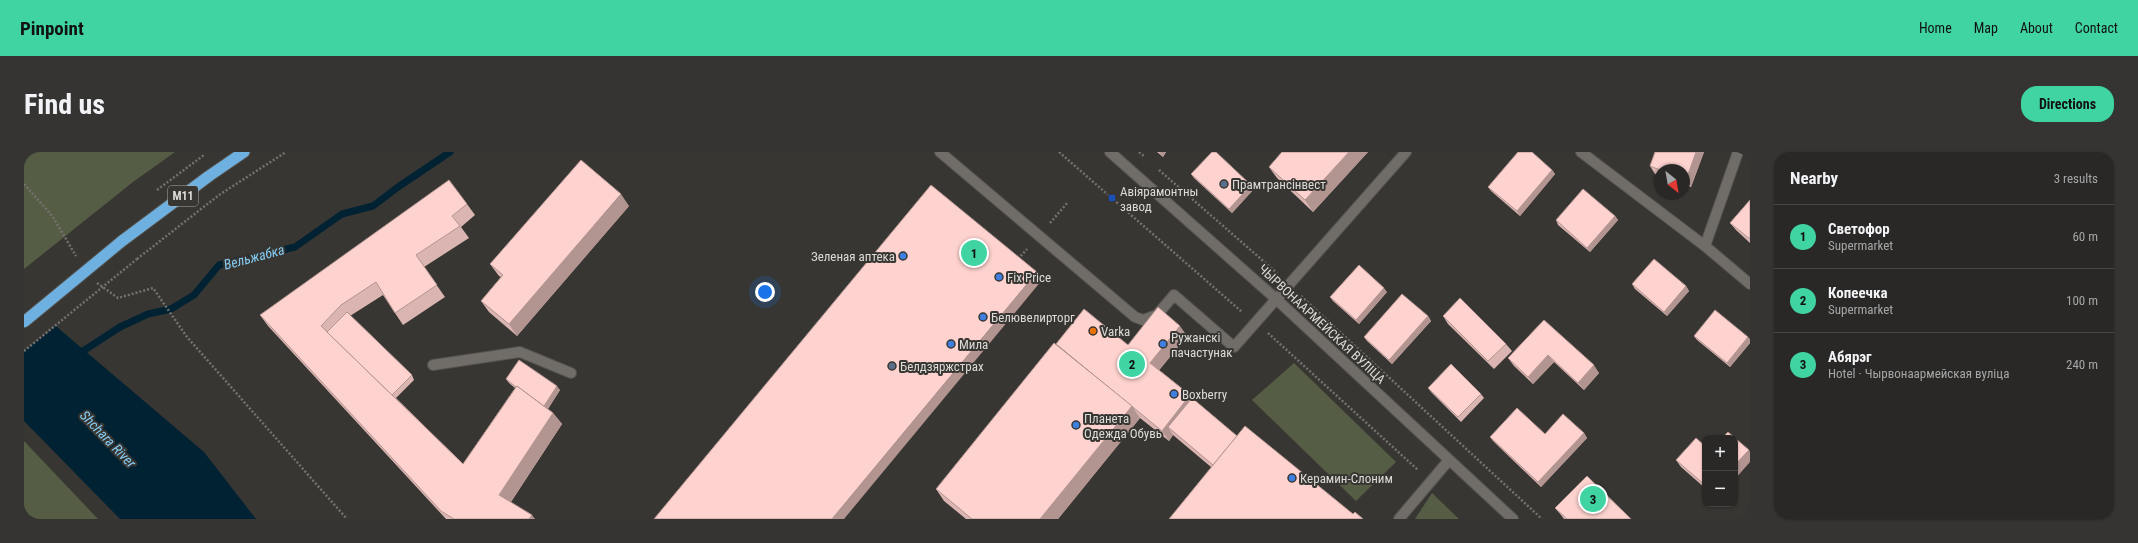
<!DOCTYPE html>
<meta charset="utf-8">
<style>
:root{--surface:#2a2826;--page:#363432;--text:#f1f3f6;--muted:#a5a6a7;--line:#464443;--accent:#3fd4a2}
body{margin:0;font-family:"Roboto Condensed",sans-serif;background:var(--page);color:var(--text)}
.controls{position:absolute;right:12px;bottom:12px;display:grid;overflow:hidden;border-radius:8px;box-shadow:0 1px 3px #0004}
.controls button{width:36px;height:36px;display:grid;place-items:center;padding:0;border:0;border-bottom:1px solid var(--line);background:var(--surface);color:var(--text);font:20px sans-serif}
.compass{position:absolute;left:1630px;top:12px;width:36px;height:36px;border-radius:50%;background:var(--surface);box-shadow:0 1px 3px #0004;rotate:149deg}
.you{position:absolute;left:741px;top:140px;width:14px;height:14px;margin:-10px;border:3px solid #fff;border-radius:50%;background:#1a73e8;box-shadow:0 0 0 6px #1a73e833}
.badge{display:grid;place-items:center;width:26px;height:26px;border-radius:50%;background:var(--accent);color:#111;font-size:13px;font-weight:700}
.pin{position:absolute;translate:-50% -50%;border:2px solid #fff;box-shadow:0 1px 4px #0006}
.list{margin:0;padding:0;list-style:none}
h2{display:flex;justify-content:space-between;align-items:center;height:52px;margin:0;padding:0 16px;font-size:17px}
h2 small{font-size:13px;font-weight:400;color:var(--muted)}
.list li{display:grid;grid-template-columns:26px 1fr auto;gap:12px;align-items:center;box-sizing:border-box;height:64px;padding:0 16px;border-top:1px solid var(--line)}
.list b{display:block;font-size:15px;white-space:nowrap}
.list p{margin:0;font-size:13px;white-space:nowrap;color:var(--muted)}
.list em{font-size:13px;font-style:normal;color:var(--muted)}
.map{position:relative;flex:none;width:1726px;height:367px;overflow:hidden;border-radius:16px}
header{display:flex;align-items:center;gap:24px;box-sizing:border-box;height:56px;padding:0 20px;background:var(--accent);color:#111}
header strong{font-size:19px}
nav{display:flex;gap:22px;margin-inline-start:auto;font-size:14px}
.intro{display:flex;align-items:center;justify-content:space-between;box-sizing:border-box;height:96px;padding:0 24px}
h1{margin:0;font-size:28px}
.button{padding:10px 18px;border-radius:16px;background:var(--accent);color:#111;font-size:14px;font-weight:700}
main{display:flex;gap:24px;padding:0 24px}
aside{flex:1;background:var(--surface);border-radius:16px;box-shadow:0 1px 3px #0004}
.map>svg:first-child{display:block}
.green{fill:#565d45}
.water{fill:#012232}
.pier{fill:#383632}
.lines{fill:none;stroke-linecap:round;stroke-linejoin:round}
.stream{stroke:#012232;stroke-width:7}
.service-casing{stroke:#55524e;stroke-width:12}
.minor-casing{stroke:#55524e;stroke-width:12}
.tertiary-casing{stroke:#55524e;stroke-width:12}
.secondary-casing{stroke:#55524e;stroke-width:12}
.trunk-casing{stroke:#55524e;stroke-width:13}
.path{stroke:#74726e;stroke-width:2.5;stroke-dasharray:2 2;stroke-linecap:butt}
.service{stroke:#706d69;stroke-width:10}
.minor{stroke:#706d69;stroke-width:10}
.tertiary{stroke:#706d69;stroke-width:10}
.secondary{stroke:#706d69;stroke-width:10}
.trunk{stroke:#6eb1e0;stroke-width:11}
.trunk-bridge-casing{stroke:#55524e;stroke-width:13;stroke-linecap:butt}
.path-bridge{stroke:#74726e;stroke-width:2.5;stroke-dasharray:2 2;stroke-linecap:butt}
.trunk-bridge{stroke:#6eb1e0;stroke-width:11}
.wall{fill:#dab5b2}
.shaded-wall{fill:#b29491}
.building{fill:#fed3cf;stroke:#b29491}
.service-dot{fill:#5c6f8a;stroke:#383632;stroke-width:1.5}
.transit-dot{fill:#1a4fb4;stroke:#383632;stroke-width:1.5}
.shop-dot{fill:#3f7fe0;stroke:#383632;stroke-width:1.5}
.food-dot{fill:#e8710a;stroke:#383632;stroke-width:1.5}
.labels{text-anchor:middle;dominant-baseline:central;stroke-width:4;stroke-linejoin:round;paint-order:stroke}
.shield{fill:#383632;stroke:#acaaa6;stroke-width:1}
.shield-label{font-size:12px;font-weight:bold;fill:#dddbd8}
.poi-label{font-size:13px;fill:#dddbd8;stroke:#383632;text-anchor:start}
.street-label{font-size:13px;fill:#dddbd8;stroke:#383632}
.water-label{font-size:14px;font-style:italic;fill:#84ccf3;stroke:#383632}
</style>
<header>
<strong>Pinpoint</strong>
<nav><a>Home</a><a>Map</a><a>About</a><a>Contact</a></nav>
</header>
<div class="intro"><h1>Find us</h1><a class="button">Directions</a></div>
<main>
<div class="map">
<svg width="1726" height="367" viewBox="0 0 1726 367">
<rect width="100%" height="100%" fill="#383632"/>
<g class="green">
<polygon points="0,0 151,0 109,30 0,117"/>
<polygon points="1270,211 1372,310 1332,349 1228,248"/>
<polygon points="0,289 74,367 0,367"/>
<polygon points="1408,341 1435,367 1391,367"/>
</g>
<polygon class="water" points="0,147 180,300 232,367 96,367 0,269"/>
<polygon class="pier" points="0,145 33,173 0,199"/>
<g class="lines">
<polyline class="stream" points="53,203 96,175 124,162 147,157 170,143 195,113 271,95 318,62 349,54 374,35 426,0"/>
<defs>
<g id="service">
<polyline points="916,0 1111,165 1119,168 1133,163 1150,143 1210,195 1382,0"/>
<polyline points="409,213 496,200 547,221"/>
<polyline points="1375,367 1425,308"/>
</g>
<polyline id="minor" points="1681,94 1714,0"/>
<polyline id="tertiary" points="1557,0 1681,94 1726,132"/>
<polyline id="secondary" points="1086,0 1251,146 1489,367"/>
<polyline id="trunk" points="98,89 185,24 220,0"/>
</defs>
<use href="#service" class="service-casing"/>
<use href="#minor" class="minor-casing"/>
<use href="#tertiary" class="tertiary-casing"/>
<use href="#secondary" class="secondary-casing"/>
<use href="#trunk" class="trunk-casing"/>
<g class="path">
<polyline points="1035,0 1218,160"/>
<polyline points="1115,0 1121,5"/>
<polyline points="1135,18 1253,121"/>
<polyline points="0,32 29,65 52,104"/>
<polyline points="133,38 180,3"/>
<polyline points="1026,71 1044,50"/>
<polyline points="113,107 195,43 262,0"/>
<polyline points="994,107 1003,97"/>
<polyline points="73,131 94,146 129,136 163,185 323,367"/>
<polyline points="1277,144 1518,367"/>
<polyline points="1244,181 1394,318"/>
</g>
<use href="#service" class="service"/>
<use href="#minor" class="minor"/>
<use href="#tertiary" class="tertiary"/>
<use href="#secondary" class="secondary"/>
<use href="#trunk" class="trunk"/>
<defs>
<polyline id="trunk-bridge" points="0,170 98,89"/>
</defs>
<use href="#trunk-bridge" class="trunk-bridge-casing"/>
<polyline class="path-bridge" points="0,199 113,107"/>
<use href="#trunk-bridge" class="trunk-bridge"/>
</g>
<g class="wall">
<polygon points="1133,0 1142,0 1139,5"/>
<polygon points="1258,0 1344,0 1289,60 1253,26 1245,15"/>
<polygon points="1680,0 1667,35 1660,33 1660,18 1636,18 1636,24 1631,22 1626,14"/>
<polygon points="1528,18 1531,22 1496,64 1467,39 1464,35"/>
<polygon points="1167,22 1227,33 1230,37 1208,61 1170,26"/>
<polygon points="1726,48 1726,91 1712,78 1706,71"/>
<polygon points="443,52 451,63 437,75 445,86 400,115 421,145 379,173 359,143 326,164 388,223 390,228 372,246 439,312 491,236 485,231 482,227 536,238 524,257 529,261 538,272 487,350 511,367 422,367 244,174 236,163"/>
<polygon points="605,54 493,184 465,160 457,149 477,125 475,124 466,112"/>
<polygon points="1591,64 1594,68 1566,100 1534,73 1532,68"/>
<polygon points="1608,132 1662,134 1665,139 1643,164 1611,137"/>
<polygon points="1363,140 1335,172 1309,149 1306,145"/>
<polygon points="1404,164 1407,169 1368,212 1343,189 1340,185"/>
<polygon points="1419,164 1482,192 1488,199 1470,217 1424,172"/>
<polygon points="1520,168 1575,221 1560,238 1530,210 1509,232 1490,214 1484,206"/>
<polygon points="1163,184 1135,218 1166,243 1168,246 1213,284 1329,362 1339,367 1187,315 1149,283 1145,289 1116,266 1034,367 942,367 920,349 912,337 1104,193"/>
<polygon points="1670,184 1726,187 1726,191 1706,215 1673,188"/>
<polygon points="1404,236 1457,242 1460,246 1437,270 1407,240"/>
<polygon points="1560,281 1563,286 1517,335 1469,289 1466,285"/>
<polygon points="1681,294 1681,336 1657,315 1652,308"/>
<polygon points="1531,356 1607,367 1540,367 1537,363"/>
</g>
<g class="shaded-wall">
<polygon points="1135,0 1142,0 1139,5"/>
<polygon points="1325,0 1344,0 1289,60 1281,48"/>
<polygon points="1672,0 1680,0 1667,35 1662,28"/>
<polygon points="1528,18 1531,22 1496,64 1493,59"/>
<polygon points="1227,33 1230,37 1208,61 1205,57"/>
<polygon points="597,42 605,54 493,184 485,172"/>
<polygon points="1591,64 1594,68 1566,100 1563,96"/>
<polygon points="1013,120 1018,128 820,367 808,367"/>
<polygon points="1662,134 1665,139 1643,164 1640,160"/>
<polygon points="1360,136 1363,140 1335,172 1332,168"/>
<polygon points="1404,164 1407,169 1368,212 1365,208"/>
<polygon points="1156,174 1163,184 1133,221 1126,211"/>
<polygon points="1724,185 1726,187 1726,191 1706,215 1703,211"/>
<polygon points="1524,203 1530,210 1509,232 1504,225"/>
<polygon points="1570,213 1575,221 1560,238 1554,231"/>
<polygon points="533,234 536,238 523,258 520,254"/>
<polygon points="1166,243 1173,254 1144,275 1149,283 1145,289 1138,279"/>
<polygon points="1108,254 1116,266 1034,367 1016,367"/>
<polygon points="529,261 538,272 484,354 475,343"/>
<polygon points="1560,281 1563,286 1517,335 1514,330"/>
<polygon points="1725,298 1726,300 1726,310 1711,327 1711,313"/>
<polygon points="508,363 511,367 505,367"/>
</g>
<g class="building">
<polygon points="1188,0 1192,0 1227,33 1205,57 1167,22"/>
<polygon points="1258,0 1325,0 1281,48 1245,15"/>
<polygon points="1494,0 1508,0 1528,18 1493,59 1464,35"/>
<polygon points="1631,0 1672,0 1662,28 1660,27 1660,18 1636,18 1626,14"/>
<polygon points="557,8 597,42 485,172 457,149 479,123 466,112"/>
<polygon points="425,28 443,52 428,64 436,74 392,103 413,133 371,161 352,130 317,153 297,174 439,312 493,234 529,261 475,343 508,363 505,367 430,367 417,359 236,163"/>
<polygon points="907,33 1013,120 808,367 630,367"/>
<polygon points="1559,37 1591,64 1563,96 1532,68"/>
<polygon points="1726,48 1726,87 1706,71"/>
<polygon points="1630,107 1662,134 1640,160 1608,132"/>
<polygon points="1335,113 1360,136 1332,168 1306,145"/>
<polygon points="1378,142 1404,164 1365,208 1340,185"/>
<polygon points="1436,146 1482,192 1464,209 1419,164"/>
<polygon points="1134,155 1156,174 1126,211 1166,243 1138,279 1032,192 1060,157 1104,193"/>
<polygon points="1691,158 1724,185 1703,211 1670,184"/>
<polygon points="323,160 388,223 368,243 303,180"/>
<polygon points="1520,168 1570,213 1554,231 1524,203 1504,225 1484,206"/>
<polygon points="1030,191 1108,254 1016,367 948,367 912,337"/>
<polygon points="495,208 533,234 520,254 493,234 492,235 482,227"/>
<polygon points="1427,212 1457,242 1434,265 1404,236"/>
<polygon points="1168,246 1213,284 1189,313 1144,275"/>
<polygon points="1493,256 1521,282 1539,262 1560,281 1514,330 1466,285"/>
<polygon points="1221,274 1329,362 1331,360 1339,367 1145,367"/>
<polygon points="1704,280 1725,298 1711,313 1711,286 1698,286"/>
<polygon points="1672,286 1681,294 1681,333 1652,308"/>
<polygon points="1563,324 1607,367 1543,367 1531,356"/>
</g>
<g class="service-dot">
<circle cx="1200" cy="32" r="4"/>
<circle cx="868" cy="214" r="4"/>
</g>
<rect class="transit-dot" x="1084" y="42" width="8" height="8" rx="2"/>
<g class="shop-dot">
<circle cx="879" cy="104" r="4"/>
<circle cx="975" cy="125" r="4"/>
<circle cx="959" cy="165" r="4"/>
<circle cx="927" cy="192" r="4"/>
<circle cx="1139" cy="192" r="4"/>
<circle cx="1150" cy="242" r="4"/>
<circle cx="1052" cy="273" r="4"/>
<circle cx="1268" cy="326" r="4"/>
</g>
<circle class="food-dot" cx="1069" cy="179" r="4"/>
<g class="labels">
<rect class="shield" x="144" y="34" width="30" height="20" rx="3"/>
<g class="shield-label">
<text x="159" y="44">М11</text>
</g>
<g class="poi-label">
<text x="1208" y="32">Прамтрансінвест</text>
<text x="1096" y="39">Авіярамонтны<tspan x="1096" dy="15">завод</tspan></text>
<text x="871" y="104" text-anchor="end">Зеленая аптека</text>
<text x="983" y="125">Fix Price</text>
<text x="967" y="165">Белювелирторг</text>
<text x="1077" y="179">Varka</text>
<text x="1147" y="185">Ружанскі<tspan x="1147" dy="15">пачастунак</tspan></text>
<text x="935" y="192">Мила</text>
<text x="876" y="214">Белдзяржстрах</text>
<text x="1158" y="242">Boxberry</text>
<text x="1060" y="266">Планета<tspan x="1060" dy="15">Одежда Обувь</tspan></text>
<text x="1276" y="326">Керамин-Слоним</text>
</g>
<g class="street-label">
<text transform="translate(1298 172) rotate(43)">ЧЫРВОНААРМЕЙСКАЯ ВУЛІЦА</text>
</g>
<g class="water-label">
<text transform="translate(230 105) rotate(-15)">Вельжабка</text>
<text transform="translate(84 287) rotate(46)">Shchara River</text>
</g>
</g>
</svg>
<div class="controls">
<button>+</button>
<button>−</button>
</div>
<svg class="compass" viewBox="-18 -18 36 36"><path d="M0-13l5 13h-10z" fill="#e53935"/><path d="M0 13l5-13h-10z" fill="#a5a6a7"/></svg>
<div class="you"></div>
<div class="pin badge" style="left:950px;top:101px">1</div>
<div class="pin badge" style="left:1108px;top:212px">2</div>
<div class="pin badge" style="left:1569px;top:347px">3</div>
</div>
<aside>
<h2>Nearby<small>3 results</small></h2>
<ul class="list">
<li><span class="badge">1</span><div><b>Светофор</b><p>Supermarket</p></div><em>60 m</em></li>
<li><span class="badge">2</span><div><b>Копеечка</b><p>Supermarket</p></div><em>100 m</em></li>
<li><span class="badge">3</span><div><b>Абярэг</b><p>Hotel · Чырвонаармейская вуліца</p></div><em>240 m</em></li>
</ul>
</aside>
</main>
